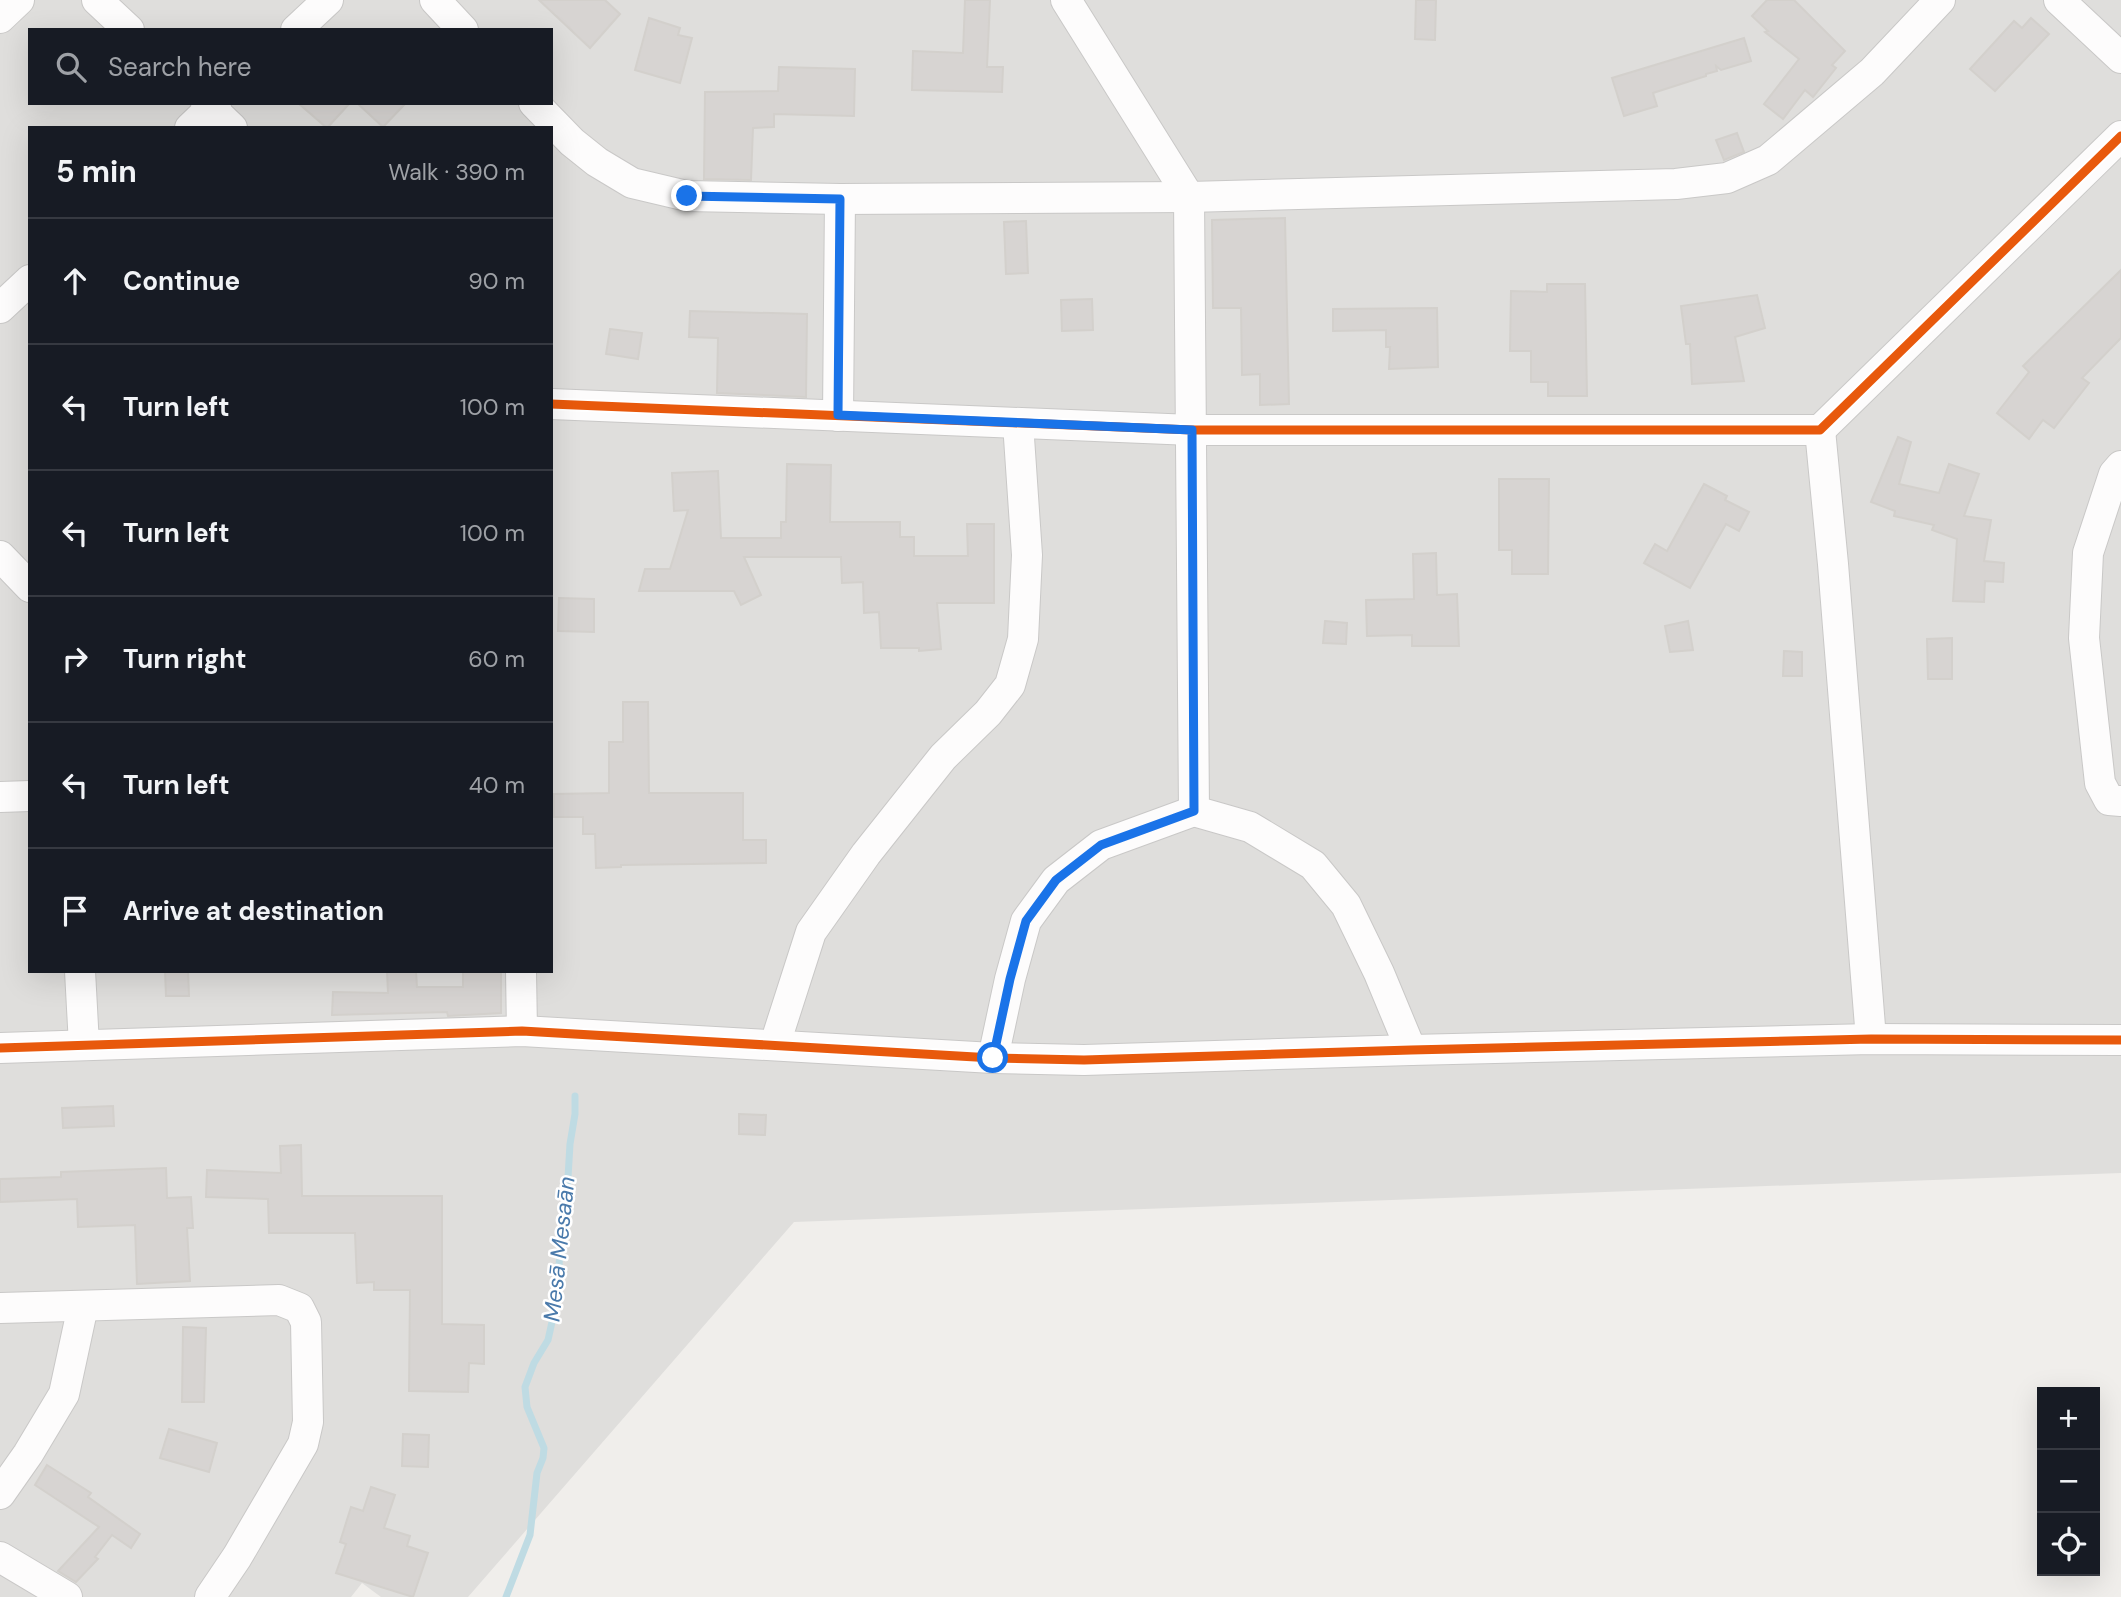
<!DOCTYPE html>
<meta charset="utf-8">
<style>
:root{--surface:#171b24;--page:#20242c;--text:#f1f3f6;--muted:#9ea1a6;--line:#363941}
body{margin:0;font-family:"DM Sans",sans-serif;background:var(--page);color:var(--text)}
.controls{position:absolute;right:21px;bottom:21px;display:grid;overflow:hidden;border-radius:0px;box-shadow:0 7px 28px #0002}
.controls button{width:63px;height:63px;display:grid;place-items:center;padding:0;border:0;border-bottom:2px solid var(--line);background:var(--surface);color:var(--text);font:35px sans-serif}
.stop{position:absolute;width:21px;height:21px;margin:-16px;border:5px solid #1a73e8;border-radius:50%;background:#fff}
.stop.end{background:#1a73e8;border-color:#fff;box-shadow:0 2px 7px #0008}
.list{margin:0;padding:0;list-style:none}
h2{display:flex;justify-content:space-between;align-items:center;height:91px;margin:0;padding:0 28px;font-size:30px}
h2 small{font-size:23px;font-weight:400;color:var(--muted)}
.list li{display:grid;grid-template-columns:46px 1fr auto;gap:21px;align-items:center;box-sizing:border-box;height:126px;padding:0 28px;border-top:2px solid var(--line)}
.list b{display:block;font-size:26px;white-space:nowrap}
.list em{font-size:23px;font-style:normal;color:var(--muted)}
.icon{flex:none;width:38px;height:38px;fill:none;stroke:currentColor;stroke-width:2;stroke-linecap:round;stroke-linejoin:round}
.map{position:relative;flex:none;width:2121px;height:1597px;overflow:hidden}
.search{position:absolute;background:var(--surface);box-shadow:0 7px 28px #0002;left:28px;top:28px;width:525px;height:77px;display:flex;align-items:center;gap:18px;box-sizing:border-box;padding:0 24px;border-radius:0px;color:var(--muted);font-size:26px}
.panel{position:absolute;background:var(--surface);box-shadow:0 7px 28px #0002;left:28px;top:126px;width:525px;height:847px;border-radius:0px}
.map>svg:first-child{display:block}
.residential{fill:#dfdedc;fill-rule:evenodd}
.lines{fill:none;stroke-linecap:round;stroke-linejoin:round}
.stream{stroke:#bfdbe3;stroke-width:7}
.building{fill:#d7d4d2;stroke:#d3d0cc;stroke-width:2}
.street-casing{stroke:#c9c8c7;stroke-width:32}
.street{stroke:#fdfcfc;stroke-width:30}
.cycleway-casing{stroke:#fff;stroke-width:13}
.cycleway{stroke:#e8590c;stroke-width:9}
.route{stroke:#1a73e8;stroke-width:9}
.labels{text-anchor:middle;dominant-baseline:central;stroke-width:5;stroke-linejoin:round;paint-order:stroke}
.water-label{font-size:23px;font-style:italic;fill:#4a7aab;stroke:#fff}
</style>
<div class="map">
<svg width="2121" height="1597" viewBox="0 0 2121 1597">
<rect width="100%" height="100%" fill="#f0eeeb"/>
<path class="residential" d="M0,0h2121v1173l-1327,49 -326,375h-87l-19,-14 -11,14h-351zM30,30h521v73h-521zM30,128h521v843h-521z"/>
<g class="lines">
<polyline class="stream" points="506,1597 530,1535 537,1473 543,1458 544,1448 527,1407 525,1387 534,1363 548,1340 556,1304 561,1240 566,1211 570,1144 575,1114 575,1096"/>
</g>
<g class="building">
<polygon points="539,0 605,0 620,14 590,48"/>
<polygon points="965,0 990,0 987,67 1003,67 1002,92 912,90 913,51 963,53"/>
<polygon points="1416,0 1436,0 1435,40 1415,39"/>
<polygon points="1767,0 1794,0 1845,51 1832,65 1836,68 1813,97 1805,90 1783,119 1764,104 1799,59 1765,32 1768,31 1752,16"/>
<polygon points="649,18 680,28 678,35 692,38 680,83 635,70"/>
<polygon points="2031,18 2049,34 1995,91 1970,69 2014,21 2022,28"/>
<polygon points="1744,38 1751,61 1721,70 1716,66 1717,71 1706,74 1706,76 1653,93 1657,106 1624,116 1612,78"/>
<polygon points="779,67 855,69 854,116 774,114 774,127 753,128 751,180 704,179 705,92 778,91"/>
<polygon points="298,103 350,103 327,128"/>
<polygon points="357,103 406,103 383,127"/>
<polygon points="1737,133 1744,152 1724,160 1716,140"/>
<polygon points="1285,218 1289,404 1260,405 1260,374 1242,375 1241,308 1213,308 1212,220"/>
<polygon points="1026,221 1028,273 1006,274 1004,222"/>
<polygon points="2121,270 2121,338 2082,378 2089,383 2054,428 2043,420 2029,439 1997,413 2029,372 2023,366"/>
<polygon points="1547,284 1585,284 1587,396 1548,396 1548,382 1531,382 1531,351 1510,351 1511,291 1547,292"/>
<polygon points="1757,295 1765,328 1735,337 1744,381 1692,384 1690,344 1686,344 1681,306"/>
<polygon points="1092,299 1093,330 1062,331 1061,300"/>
<polygon points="1437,308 1438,367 1389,369 1390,347 1386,347 1386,330 1333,331 1333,309"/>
<polygon points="690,311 807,314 806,397 717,393 718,338 689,337"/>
<polygon points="610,329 642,333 638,359 606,354"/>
<polygon points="1898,437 1911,442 1899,484 1939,493 1949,464 1979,474 1964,516 1991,520 1984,561 2004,563 2003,582 1985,581 1984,602 1953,601 1957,539 1932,530 1934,525 1894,516 1895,511 1871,502"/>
<polygon points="787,464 831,465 830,522 900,522 900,537 914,537 914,556 968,556 967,524 994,524 994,603 937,603 941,649 919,651 919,648 881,648 879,612 864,613 863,582 842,583 841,557 744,557 761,595 741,605 734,591 639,591 645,569 670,569 688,510 674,511 672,473 718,471 721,538 781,538 781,522 786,522"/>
<polygon points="1499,479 1549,479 1548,574 1512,574 1512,550 1499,550"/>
<polygon points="1704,484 1727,496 1725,500 1749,512 1739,531 1726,524 1690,588 1644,563 1655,544 1667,551"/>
<polygon points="1436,553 1437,595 1457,594 1459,646 1412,646 1412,635 1367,636 1366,600 1414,599 1413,554"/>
<polygon points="559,598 594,599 594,632 558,631"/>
<polygon points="1325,621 1347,623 1346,644 1323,643"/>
<polygon points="1688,621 1693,650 1670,652 1665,626"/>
<polygon points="1952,638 1952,679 1928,679 1927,639"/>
<polygon points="1784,651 1802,652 1802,676 1783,676"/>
<polygon points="623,702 648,702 649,793 743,793 743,840 766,840 766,863 621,865 621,867 596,868 595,834 583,834 583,817 554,817 554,794 609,793 609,742 623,742"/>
<polygon points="165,971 188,971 189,996 166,996"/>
<polygon points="387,971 416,971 417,987 463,987 463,971 501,971 501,1013 448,1016 447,1012 332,1015 333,992 388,993"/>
<polygon points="113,1106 114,1126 63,1128 62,1108"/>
<polygon points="739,1114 766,1115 765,1135 739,1134"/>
<polygon points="301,1145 302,1196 442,1196 442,1324 484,1325 484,1364 469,1363 468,1392 409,1391 410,1290 374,1290 374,1282 357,1283 355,1233 269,1233 268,1199 206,1197 207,1170 281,1173 280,1146"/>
<polygon points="166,1168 167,1198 191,1197 193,1228 187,1228 190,1281 137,1284 135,1225 78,1227 77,1199 0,1202 0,1179 61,1177 61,1172"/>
<polygon points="183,1327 206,1328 204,1402 182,1402"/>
<polygon points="169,1429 217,1443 209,1472 160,1458"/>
<polygon points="403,1434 429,1435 428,1467 402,1466"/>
<polygon points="47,1465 91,1493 88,1497 140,1534 131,1548 112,1535 95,1557 98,1559 76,1582 58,1571 99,1527 35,1485"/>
<polygon points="371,1487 395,1495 384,1528 410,1536 407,1546 428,1553 413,1597 336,1573 346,1544 340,1542 351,1507 363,1511"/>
</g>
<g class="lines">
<defs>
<g id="street">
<polyline points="97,0 129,30"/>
<polyline points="435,0 463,30"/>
<polyline points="1066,0 1189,197 1194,811 1250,827 1313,865 1346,905 1379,973 1411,1050"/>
<polyline points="2059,0 2121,58"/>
<polyline points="0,18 19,0"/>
<polyline points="296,30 328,0"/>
<polyline points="206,103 232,128"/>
<polyline points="534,103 572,142 597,162 632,183 687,196 840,199 1189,197 1676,184 1727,178 1768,160 1872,72 1940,0"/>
<polyline points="190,128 216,103"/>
<polyline points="0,308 30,280"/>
<polyline points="551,404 1192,430 1820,430 2121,136"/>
<polyline points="838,416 840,199"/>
<polyline points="1820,430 1833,564 1871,1039"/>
<polyline points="2121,466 2114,474 2088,553 2084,638 2100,783 2109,800 2121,801"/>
<polyline points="0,556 30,587"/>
<polyline points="0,797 30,796"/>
<polyline points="80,971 84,1045"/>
<polyline points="521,971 522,1031"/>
<polyline points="775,1044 811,932 866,854 943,757 988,713 1010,685 1023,639 1027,555 1018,423"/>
<polyline points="0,1048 522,1031 993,1058 1084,1060 1411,1050 1871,1039 2121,1040"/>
<polyline points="993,1058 1010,979 1026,921 1056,880 1101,845 1194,811"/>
<polyline points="0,1308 279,1300 299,1308 306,1322 308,1422 303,1444 237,1557 210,1597"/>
<polyline points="0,1494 28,1454 64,1394 83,1306"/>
<polyline points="0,1557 67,1597"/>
</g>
</defs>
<use href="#street" class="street-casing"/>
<use href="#street" class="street"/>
<defs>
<g id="cycleway">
<polyline points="551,404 1192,430 1820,430 2121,136"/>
<polyline points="0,1048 522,1031 993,1058 1084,1060 1411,1050 1871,1039 2121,1040"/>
</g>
</defs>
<use href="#cycleway" class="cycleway-casing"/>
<use href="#cycleway" class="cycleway"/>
</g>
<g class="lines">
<polyline class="route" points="687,196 840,199 838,415 1192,430 1194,811 1101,845 1056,880 1026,921 1010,979 993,1058"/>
</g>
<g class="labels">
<g class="water-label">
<text transform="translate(559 1249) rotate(-84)">Mesā Mesaān</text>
</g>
</g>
</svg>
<div class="controls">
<button>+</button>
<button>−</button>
<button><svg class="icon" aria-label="locate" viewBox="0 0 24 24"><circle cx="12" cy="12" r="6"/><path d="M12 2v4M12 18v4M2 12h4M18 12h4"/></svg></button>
</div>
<div class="stop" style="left:993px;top:1058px"></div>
<div class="stop end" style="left:687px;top:196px"></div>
<div class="search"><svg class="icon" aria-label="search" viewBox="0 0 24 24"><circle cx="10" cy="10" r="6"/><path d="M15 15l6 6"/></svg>Search here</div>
<section class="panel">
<h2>5 min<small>Walk · 390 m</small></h2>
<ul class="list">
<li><svg class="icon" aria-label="ahead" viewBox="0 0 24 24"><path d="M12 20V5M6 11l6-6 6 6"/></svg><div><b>Continue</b></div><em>90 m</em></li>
<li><svg class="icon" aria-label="left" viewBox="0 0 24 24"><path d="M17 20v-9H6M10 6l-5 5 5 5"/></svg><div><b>Turn left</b></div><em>100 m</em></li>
<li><svg class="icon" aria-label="left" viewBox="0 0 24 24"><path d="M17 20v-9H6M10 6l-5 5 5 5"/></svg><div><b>Turn left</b></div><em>100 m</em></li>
<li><svg class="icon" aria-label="right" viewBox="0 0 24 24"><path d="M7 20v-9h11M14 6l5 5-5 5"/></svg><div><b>Turn right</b></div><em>60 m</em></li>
<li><svg class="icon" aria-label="left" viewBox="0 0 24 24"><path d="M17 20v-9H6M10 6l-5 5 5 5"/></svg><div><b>Turn left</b></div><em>40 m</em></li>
<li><svg class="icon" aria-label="arrive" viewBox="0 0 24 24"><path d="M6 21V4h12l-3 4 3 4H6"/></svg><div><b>Arrive at destination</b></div></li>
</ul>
</section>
</div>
